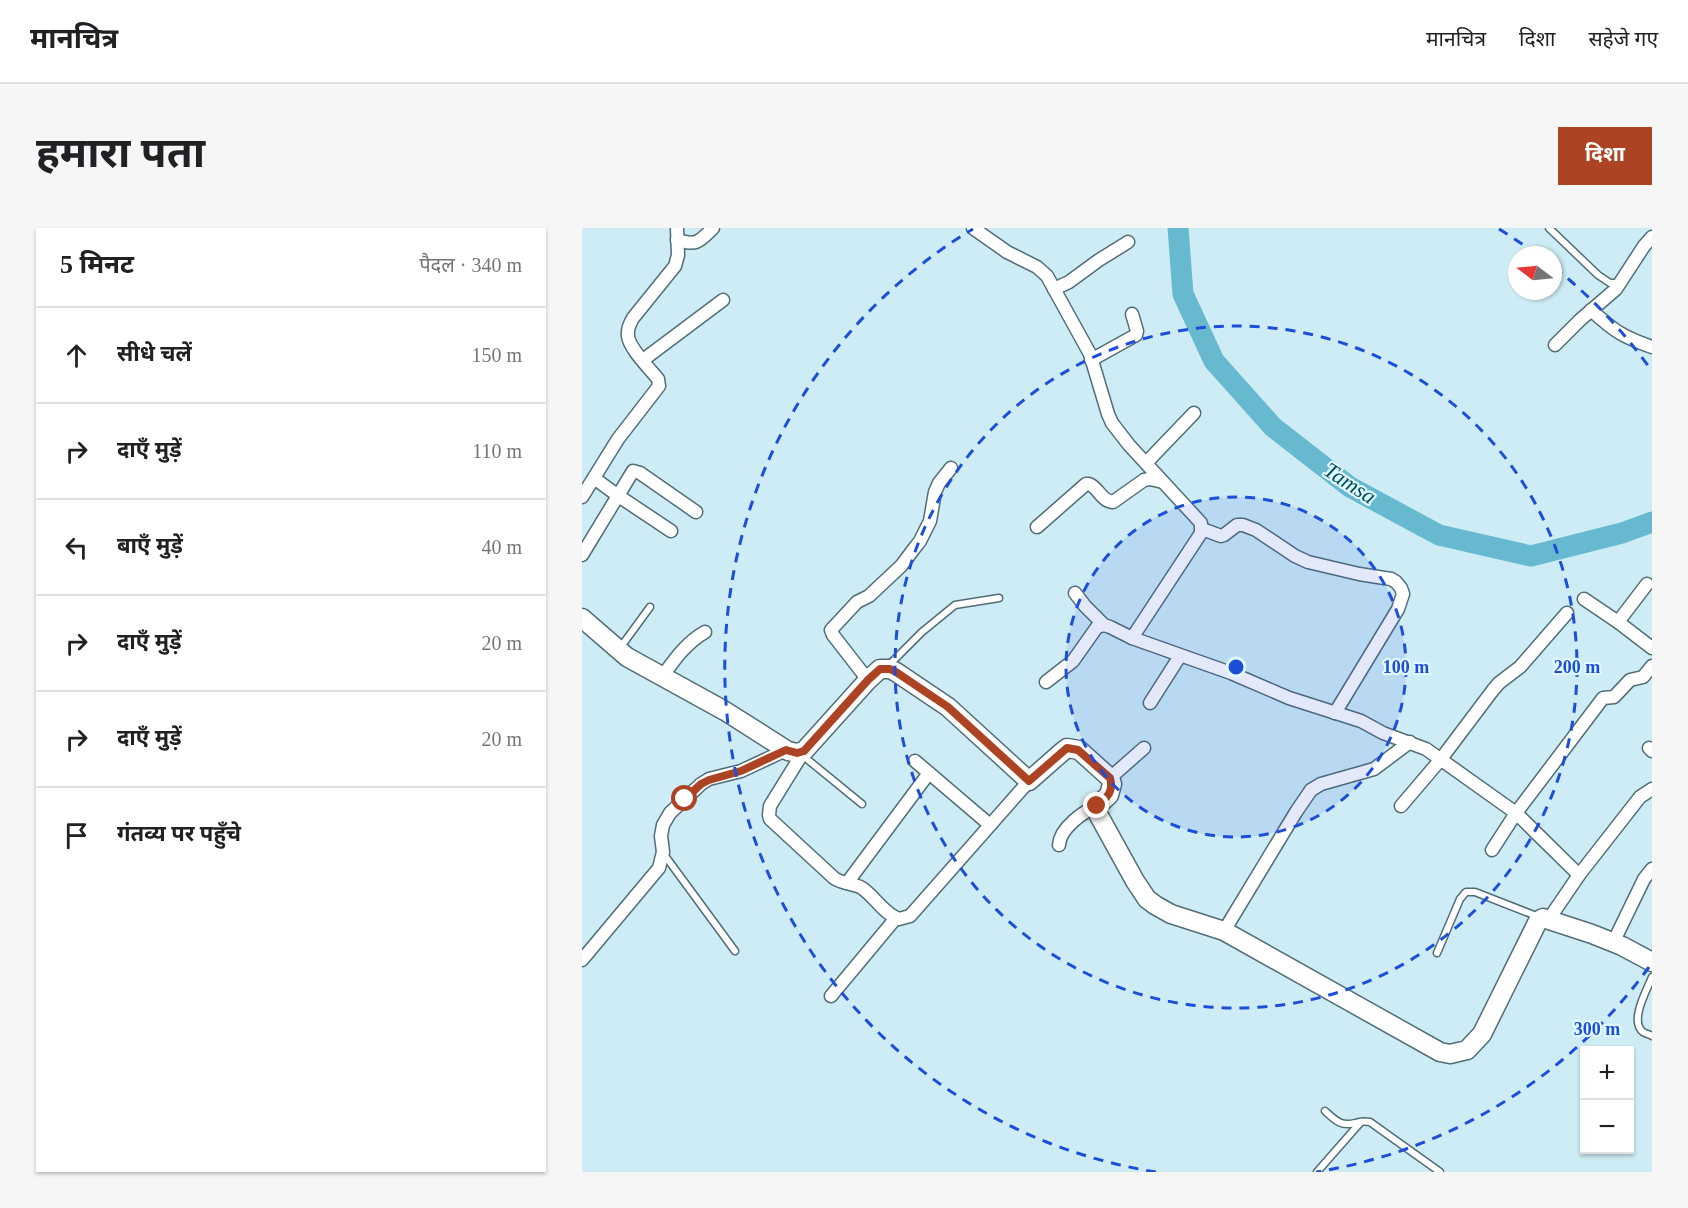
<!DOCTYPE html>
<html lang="hi">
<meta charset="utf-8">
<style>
:root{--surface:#fff;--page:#f6f6f6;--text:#202124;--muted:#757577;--line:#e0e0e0;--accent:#ac4424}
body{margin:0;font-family:"Times New Roman","Noto Sans Devanagari",serif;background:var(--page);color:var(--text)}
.controls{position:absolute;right:18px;bottom:18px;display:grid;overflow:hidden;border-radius:0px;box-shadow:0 2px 4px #0004}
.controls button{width:54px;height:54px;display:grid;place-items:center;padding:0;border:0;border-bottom:2px solid var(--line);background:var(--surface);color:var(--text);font:30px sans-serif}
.compass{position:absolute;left:926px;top:18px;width:54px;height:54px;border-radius:50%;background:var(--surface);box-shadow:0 2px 4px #0004;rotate:286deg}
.stop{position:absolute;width:18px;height:18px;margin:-14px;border:4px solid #ac4424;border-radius:50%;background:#fff}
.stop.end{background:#ac4424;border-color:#fff;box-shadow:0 2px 6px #0008}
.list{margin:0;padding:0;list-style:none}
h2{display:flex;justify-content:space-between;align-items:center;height:78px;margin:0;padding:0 24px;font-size:26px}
h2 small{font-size:20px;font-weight:400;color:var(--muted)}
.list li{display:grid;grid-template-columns:39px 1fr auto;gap:18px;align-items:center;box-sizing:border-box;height:96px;padding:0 24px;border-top:2px solid var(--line)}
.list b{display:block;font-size:22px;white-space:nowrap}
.list em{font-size:20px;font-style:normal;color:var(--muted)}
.icon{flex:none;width:33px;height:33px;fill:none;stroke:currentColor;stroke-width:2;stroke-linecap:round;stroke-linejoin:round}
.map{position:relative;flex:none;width:1070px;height:944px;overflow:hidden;border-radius:0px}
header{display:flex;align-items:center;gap:36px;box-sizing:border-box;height:84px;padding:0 30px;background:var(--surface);border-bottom:2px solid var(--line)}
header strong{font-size:28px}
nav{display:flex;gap:33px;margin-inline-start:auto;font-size:21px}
.intro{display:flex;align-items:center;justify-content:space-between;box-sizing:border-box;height:144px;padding:0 36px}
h1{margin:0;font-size:42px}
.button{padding:15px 27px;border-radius:0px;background:var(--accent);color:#fff;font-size:21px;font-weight:700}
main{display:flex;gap:36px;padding:0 36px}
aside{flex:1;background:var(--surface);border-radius:0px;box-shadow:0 2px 4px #0004}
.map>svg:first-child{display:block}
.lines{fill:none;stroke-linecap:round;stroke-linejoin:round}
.river{stroke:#67b9cf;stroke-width:21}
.lane-casing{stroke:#526d75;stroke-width:9}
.street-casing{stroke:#526d75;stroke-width:15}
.secondary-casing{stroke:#526d75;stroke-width:21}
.lane{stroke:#fff;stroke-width:6}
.street{stroke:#fff;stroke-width:12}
.secondary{stroke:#fff;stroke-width:18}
.route{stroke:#ac4424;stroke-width:8}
.ring{fill:none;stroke:#1d4ed8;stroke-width:3;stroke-dasharray:10 8}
.labels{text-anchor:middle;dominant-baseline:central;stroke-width:4.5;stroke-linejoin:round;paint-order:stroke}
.water-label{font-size:22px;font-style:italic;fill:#004c5c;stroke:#e0f8ff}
.centre{fill:#1d4ed8;stroke:#e0f8ff;stroke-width:3}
.ring-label{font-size:18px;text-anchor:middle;font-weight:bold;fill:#1d4ed8;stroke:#e0f8ff;stroke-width:4.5;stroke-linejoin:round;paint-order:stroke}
</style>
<header>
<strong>मानचित्र</strong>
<nav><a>मानचित्र</a><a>दिशा</a><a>सहेजे गए</a></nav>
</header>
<div class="intro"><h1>हमारा पता</h1><a class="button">दिशा</a></div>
<main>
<aside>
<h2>5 मिनट<small>पैदल · 340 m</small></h2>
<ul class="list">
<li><svg class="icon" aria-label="ahead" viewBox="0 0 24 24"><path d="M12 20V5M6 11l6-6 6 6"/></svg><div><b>सीधे चलें</b></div><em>150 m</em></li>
<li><svg class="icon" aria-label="right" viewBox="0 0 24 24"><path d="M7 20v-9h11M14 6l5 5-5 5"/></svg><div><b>दाएँ मुड़ें</b></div><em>110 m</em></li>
<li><svg class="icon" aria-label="left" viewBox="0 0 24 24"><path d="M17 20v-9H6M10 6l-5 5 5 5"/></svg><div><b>बाएँ मुड़ें</b></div><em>40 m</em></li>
<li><svg class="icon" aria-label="right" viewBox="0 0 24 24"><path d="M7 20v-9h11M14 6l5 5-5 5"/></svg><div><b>दाएँ मुड़ें</b></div><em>20 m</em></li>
<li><svg class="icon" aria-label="right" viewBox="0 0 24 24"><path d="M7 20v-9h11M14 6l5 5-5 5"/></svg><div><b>दाएँ मुड़ें</b></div><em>20 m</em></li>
<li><svg class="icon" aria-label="arrive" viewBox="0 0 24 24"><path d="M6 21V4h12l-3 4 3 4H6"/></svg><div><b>गंतव्य पर पहुँचे</b></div></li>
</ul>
</aside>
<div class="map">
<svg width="1070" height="944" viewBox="0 0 1070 944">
<rect width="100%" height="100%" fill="#ceecf5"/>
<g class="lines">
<polyline class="river" points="596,0 601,66 632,133 691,199 768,259 857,307 949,328 1040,305 1070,294"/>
<defs>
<g id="lane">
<polyline points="967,0 1016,47 1028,55 1037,55"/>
<polyline points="38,420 68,379"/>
<polyline points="306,438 340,404 373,377 417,370"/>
<polyline points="220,527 280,576"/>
<polyline points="81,625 153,723"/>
<polyline points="855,725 878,671 884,664 893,664 957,689"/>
<path d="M1070,749c-5,13 -23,44 -9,55 1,1 8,3 9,4"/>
<path d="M743,883c10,9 16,16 30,12 6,-2 9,-2 15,-1l70,50"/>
<polyline points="735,944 778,895"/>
</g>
<g id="street">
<polyline points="391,0 425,24 455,39 465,48 508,126 526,186 530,195 547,217 619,295 619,305 550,410"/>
<path d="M95,12c20,6 22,2 36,-12"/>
<polyline points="472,61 487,54 517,32 546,14"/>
<path d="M1009,82c23,21 32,27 61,37"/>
<polyline points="973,117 998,92 1034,61 1062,18 1070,9"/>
<polyline points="61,132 141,72"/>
<polyline points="509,132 554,107 555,103 550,86"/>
<polyline points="564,235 612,185"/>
<polyline points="12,250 35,267 89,303"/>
<path d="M0,269l36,-58 41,-53 -1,-7c-8,-10 -29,-31 -30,-43 -1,-7 2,-13 5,-18l42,-52 3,-11 -1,-27"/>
<path d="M455,299l49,-43h3c10,4 12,17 24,18l31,-22 6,-1 13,3"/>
<polyline points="620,301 639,308 642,307 655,297 661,297 674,302 713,328 726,334 777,346 809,351 814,354 819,360 821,366 816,381 753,485"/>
<polyline points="0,327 51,243 58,245 114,284"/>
<polyline points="493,365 503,378 522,397"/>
<polyline points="1002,371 1036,394 1070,420"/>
<polyline points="1036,394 1065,356"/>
<path d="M80,449c13,-18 24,-34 43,-45"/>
<polyline points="286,452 251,407 249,402 275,374 287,368 319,338 331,322 338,313 348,293 353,264 357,255 369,240"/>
<polyline points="464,454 491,433 515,399 522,397 528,399 550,410 649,445 707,470 779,493 801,505 844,521 934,585 997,647"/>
<polyline points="568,475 598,428"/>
<polyline points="1067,520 1070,523"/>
<path d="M222,523l-34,55 -1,9 1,4 64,59c8,6 19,5 28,10 13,9 22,26 37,31l11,-3 119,-135"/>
<polyline points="333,533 408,597"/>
<polyline points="528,550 562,520"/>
<polyline points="819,578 859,531 911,462 917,455 938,439 985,385"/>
<path d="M477,617c1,-17 24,-33 38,-39"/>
<polyline points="910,622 934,585 1021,470 1032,469 1048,452 1061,449 1070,438"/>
<polyline points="265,655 347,545"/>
<polyline points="967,691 997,647 1058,569 1070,561"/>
<polyline points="642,703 714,584 729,562 739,556 792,541 828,514"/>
<polyline points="1031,715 1062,651 1070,641"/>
<polyline points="0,732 77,640 81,624 79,608 81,597 88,585 119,556 127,551 159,543 204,522"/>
<polyline points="249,768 314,690"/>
</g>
<polyline id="secondary" points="0,390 45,429 143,483 206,523 215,525 222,523 286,452 298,441 308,441 314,444 366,479 447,553 480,524 485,520 497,522 528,550 530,556 527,567 515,578 516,586 553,653 565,671 573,677 589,686 642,703 858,824 868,826 885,822 900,806 956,693 961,690 1010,706 1040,718 1070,734"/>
</defs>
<use href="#lane" class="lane-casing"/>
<use href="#street" class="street-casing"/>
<use href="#secondary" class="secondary-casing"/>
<use href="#lane" class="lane"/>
<use href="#street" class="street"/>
<use href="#secondary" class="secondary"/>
</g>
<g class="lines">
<path class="route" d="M103,571l16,-15 8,-4 32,-9 45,-21 11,3 7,-2 64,-71 12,-11h10l6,3 52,35 81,74 38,-33 11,2 32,28c4,14 -3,19 -13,28"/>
</g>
<circle cx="654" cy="439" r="170" fill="#1d4ed8" fill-opacity=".12"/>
<g class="ring">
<circle cx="654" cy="439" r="170"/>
<circle cx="654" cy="439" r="341"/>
<path d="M1067 739A511 511 0 0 1 734 944M574 944A511 511 0 0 1 391 1M917 1A511 511 0 0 1 954 26M972 39A511 511 0 0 1 1067 139"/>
</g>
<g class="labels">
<g class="water-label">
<text transform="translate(768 255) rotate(33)">Tamsa</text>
</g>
</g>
<circle cx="654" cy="439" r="9" class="centre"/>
<g class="ring-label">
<text x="824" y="445">100 m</text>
<text x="995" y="445">200 m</text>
<text x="1015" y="807">300 m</text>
</g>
</svg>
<div class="controls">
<button>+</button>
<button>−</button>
</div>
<svg class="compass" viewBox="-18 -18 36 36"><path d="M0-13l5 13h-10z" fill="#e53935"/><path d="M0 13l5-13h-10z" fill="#757577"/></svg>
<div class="stop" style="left:103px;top:571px"></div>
<div class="stop end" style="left:515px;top:578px"></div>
</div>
</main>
